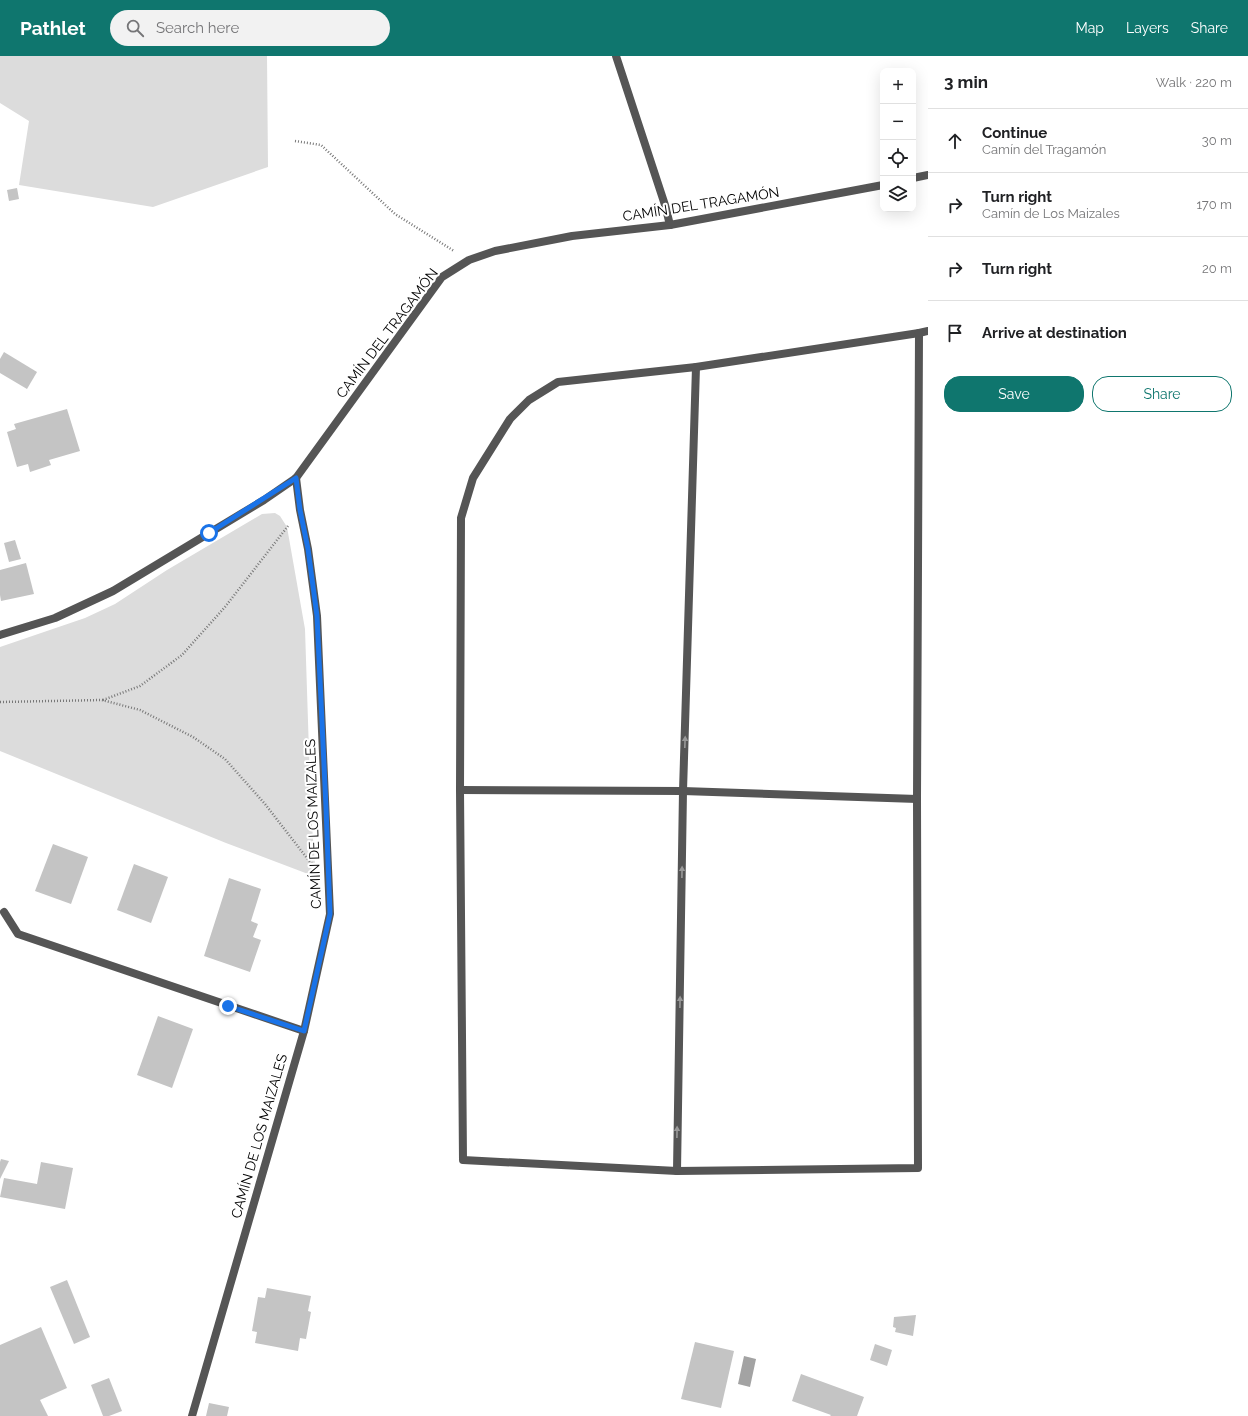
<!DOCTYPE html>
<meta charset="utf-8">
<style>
:root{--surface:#fff;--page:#f2f2f2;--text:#202124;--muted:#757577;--line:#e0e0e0;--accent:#0f766e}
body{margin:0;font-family:Raleway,sans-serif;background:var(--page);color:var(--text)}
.controls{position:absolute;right:12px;top:12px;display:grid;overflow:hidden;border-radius:8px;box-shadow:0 4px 16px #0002}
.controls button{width:36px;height:36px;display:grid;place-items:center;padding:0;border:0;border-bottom:1px solid var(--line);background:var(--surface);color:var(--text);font:20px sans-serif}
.stop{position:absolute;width:12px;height:12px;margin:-9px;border:3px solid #1a73e8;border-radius:50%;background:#fff}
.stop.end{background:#1a73e8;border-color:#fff;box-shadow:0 1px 4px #0008}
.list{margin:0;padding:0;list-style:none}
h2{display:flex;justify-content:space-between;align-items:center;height:52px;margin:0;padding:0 16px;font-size:17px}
h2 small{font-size:13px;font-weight:400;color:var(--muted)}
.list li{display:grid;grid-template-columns:26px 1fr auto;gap:12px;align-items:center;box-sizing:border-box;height:64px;padding:0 16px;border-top:1px solid var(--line)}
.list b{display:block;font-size:15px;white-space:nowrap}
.list p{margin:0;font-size:13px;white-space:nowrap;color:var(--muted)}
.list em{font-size:13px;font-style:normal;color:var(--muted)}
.actions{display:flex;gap:8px;padding:12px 16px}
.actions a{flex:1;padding:9px 0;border:1px solid var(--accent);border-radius:16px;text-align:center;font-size:14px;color:var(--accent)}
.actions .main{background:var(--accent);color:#fff}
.icon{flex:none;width:22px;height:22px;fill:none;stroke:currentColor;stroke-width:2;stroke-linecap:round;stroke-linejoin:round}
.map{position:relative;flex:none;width:928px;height:1360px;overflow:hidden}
header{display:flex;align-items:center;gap:24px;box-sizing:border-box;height:56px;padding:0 20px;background:var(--accent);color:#fff}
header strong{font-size:19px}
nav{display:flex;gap:22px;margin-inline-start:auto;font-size:14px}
.search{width:280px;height:36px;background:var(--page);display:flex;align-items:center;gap:10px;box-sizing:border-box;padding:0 14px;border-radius:22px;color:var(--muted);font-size:15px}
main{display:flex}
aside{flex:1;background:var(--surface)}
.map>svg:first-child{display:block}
.green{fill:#dcdcdc}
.water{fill:#a3a3a3}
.building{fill:#c4c4c4}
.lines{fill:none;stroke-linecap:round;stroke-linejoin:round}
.path{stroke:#777;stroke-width:2.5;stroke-dasharray:1 2;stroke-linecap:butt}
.lane{stroke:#555;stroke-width:8}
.street{stroke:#555;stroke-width:8}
.oneway{fill:#999}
.route{stroke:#1a73e8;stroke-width:5}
.labels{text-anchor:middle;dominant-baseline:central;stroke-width:4;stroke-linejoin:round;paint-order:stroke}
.street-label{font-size:14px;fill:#000;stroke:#fff}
</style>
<header>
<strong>Pathlet</strong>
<div class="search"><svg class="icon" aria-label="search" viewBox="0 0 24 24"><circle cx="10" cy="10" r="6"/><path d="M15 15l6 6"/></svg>Search here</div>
<nav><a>Map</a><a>Layers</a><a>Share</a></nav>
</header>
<main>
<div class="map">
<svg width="928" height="1360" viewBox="0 0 928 1360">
<rect width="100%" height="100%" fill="#fff"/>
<g class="green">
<polygon points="0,0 267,0 268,111 153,151 19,129 29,65 0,47"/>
<polygon points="275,457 280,460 287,471 305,573 311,757 316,821 226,787 0,695 0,591 85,562 115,548 167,514 262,458"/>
</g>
<polygon class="water" points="744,1300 756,1303 750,1331 738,1328"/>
<g class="building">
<polygon points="17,132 19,143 9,145 7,134"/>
<polygon points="4,296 37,316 27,333 0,317 0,303"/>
<polygon points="67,353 80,395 49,404 51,409 30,416 28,408 17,411 7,376 16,373 14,368"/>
<polygon points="15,484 21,503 9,506 4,487"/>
<polygon points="26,507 34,538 1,545 0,539 0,514"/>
<polygon points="53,788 88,801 71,848 35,835"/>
<polygon points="134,808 168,821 151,867 117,854"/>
<polygon points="229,822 261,833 251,865 258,868 253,881 261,884 250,916 204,900"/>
<polygon points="158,960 193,973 172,1032 137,1019"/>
<polygon points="1,1103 9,1105 0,1123 0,1106"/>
<polygon points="41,1106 73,1112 65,1153 0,1141 4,1122 37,1128"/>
<polygon points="67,1224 90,1281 74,1288 50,1231"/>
<polygon points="267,1232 311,1240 308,1255 311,1256 306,1283 300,1282 298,1295 255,1287 257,1276 252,1275 258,1241 265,1242"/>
<polygon points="916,1259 913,1280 895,1276 896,1272 893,1271 894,1261"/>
<polygon points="41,1271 67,1332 40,1344 48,1360 0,1360 0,1289"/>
<polygon points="695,1286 734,1295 721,1352 681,1343"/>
<polygon points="875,1288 892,1294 887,1310 870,1304"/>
<polygon points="801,1318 864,1341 857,1360 830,1360 831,1359 792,1345"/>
<polygon points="109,1322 122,1355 109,1360 103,1360 91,1329"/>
<polygon points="209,1347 229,1351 227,1360 206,1360"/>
</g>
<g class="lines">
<g class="path">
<polyline points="295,85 321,89 395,158 454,195"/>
<polyline points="103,644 140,630 182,599 225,551 288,470"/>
<polyline points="0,646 102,644 140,654 193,681 225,703 265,748 310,806 312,807"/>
</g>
<g class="lane">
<polyline points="616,0 665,149 670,169"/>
<polygon points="919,277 917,743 918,1112 677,1115 463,1104 460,734 461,462 473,422 510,363 529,344 558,326 696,311"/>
<polyline points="919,277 928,275"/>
<polyline points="460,734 683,735 917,743"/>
<polyline points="4,856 18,878 304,975"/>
<polyline points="677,1115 683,735 696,311"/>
</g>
<g class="street">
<polyline points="913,122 928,119"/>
<polyline points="0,579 55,562 113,535 264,444 296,422 442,221 469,204 495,195 572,180 670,169 883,129"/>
<polyline points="192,1360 304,975 330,858 317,560 308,493 300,454 296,422"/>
</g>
</g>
<defs><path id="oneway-solid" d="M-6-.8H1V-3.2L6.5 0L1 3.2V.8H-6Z"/></defs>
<g class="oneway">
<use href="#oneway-solid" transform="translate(685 686) rotate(-88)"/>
<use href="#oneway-solid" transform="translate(682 816) rotate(-89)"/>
<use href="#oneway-solid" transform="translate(680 946) rotate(-89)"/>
<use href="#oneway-solid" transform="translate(677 1076) rotate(-89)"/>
</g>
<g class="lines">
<polyline class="route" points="209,477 296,422 300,454 308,493 317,560 326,751 330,858 304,975 228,950"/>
</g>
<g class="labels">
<g class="street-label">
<text transform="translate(701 148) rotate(-9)">CAMÍN DEL TRAGAMÓN</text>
<text transform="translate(387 277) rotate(-53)">CAMÍN DEL TRAGAMÓN</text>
<text transform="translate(313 768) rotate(-92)">CAMÍN DE LOS MAIZALES</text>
<text transform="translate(259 1080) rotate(-74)">CAMÍN DE LOS MAIZALES</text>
</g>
</g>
</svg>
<div class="controls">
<button>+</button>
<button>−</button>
<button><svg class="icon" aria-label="locate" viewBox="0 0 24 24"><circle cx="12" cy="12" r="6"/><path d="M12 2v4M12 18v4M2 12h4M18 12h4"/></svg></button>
<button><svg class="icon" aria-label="layers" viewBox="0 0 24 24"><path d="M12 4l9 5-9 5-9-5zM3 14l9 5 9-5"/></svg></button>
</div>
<div class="stop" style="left:209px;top:477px"></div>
<div class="stop end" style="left:228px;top:950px"></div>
</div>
<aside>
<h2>3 min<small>Walk · 220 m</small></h2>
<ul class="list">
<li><svg class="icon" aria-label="ahead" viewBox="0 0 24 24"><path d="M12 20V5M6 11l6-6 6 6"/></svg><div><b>Continue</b><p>Camín del Tragamón</p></div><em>30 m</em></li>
<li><svg class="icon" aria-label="right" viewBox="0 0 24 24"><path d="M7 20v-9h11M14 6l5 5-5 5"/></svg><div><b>Turn right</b><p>Camín de Los Maizales</p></div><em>170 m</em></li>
<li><svg class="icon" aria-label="right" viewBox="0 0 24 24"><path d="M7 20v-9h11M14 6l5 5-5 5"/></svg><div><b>Turn right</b></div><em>20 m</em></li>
<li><svg class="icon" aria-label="arrive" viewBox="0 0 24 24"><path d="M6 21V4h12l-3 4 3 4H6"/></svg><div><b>Arrive at destination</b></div></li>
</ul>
<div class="actions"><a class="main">Save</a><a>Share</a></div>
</aside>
</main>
